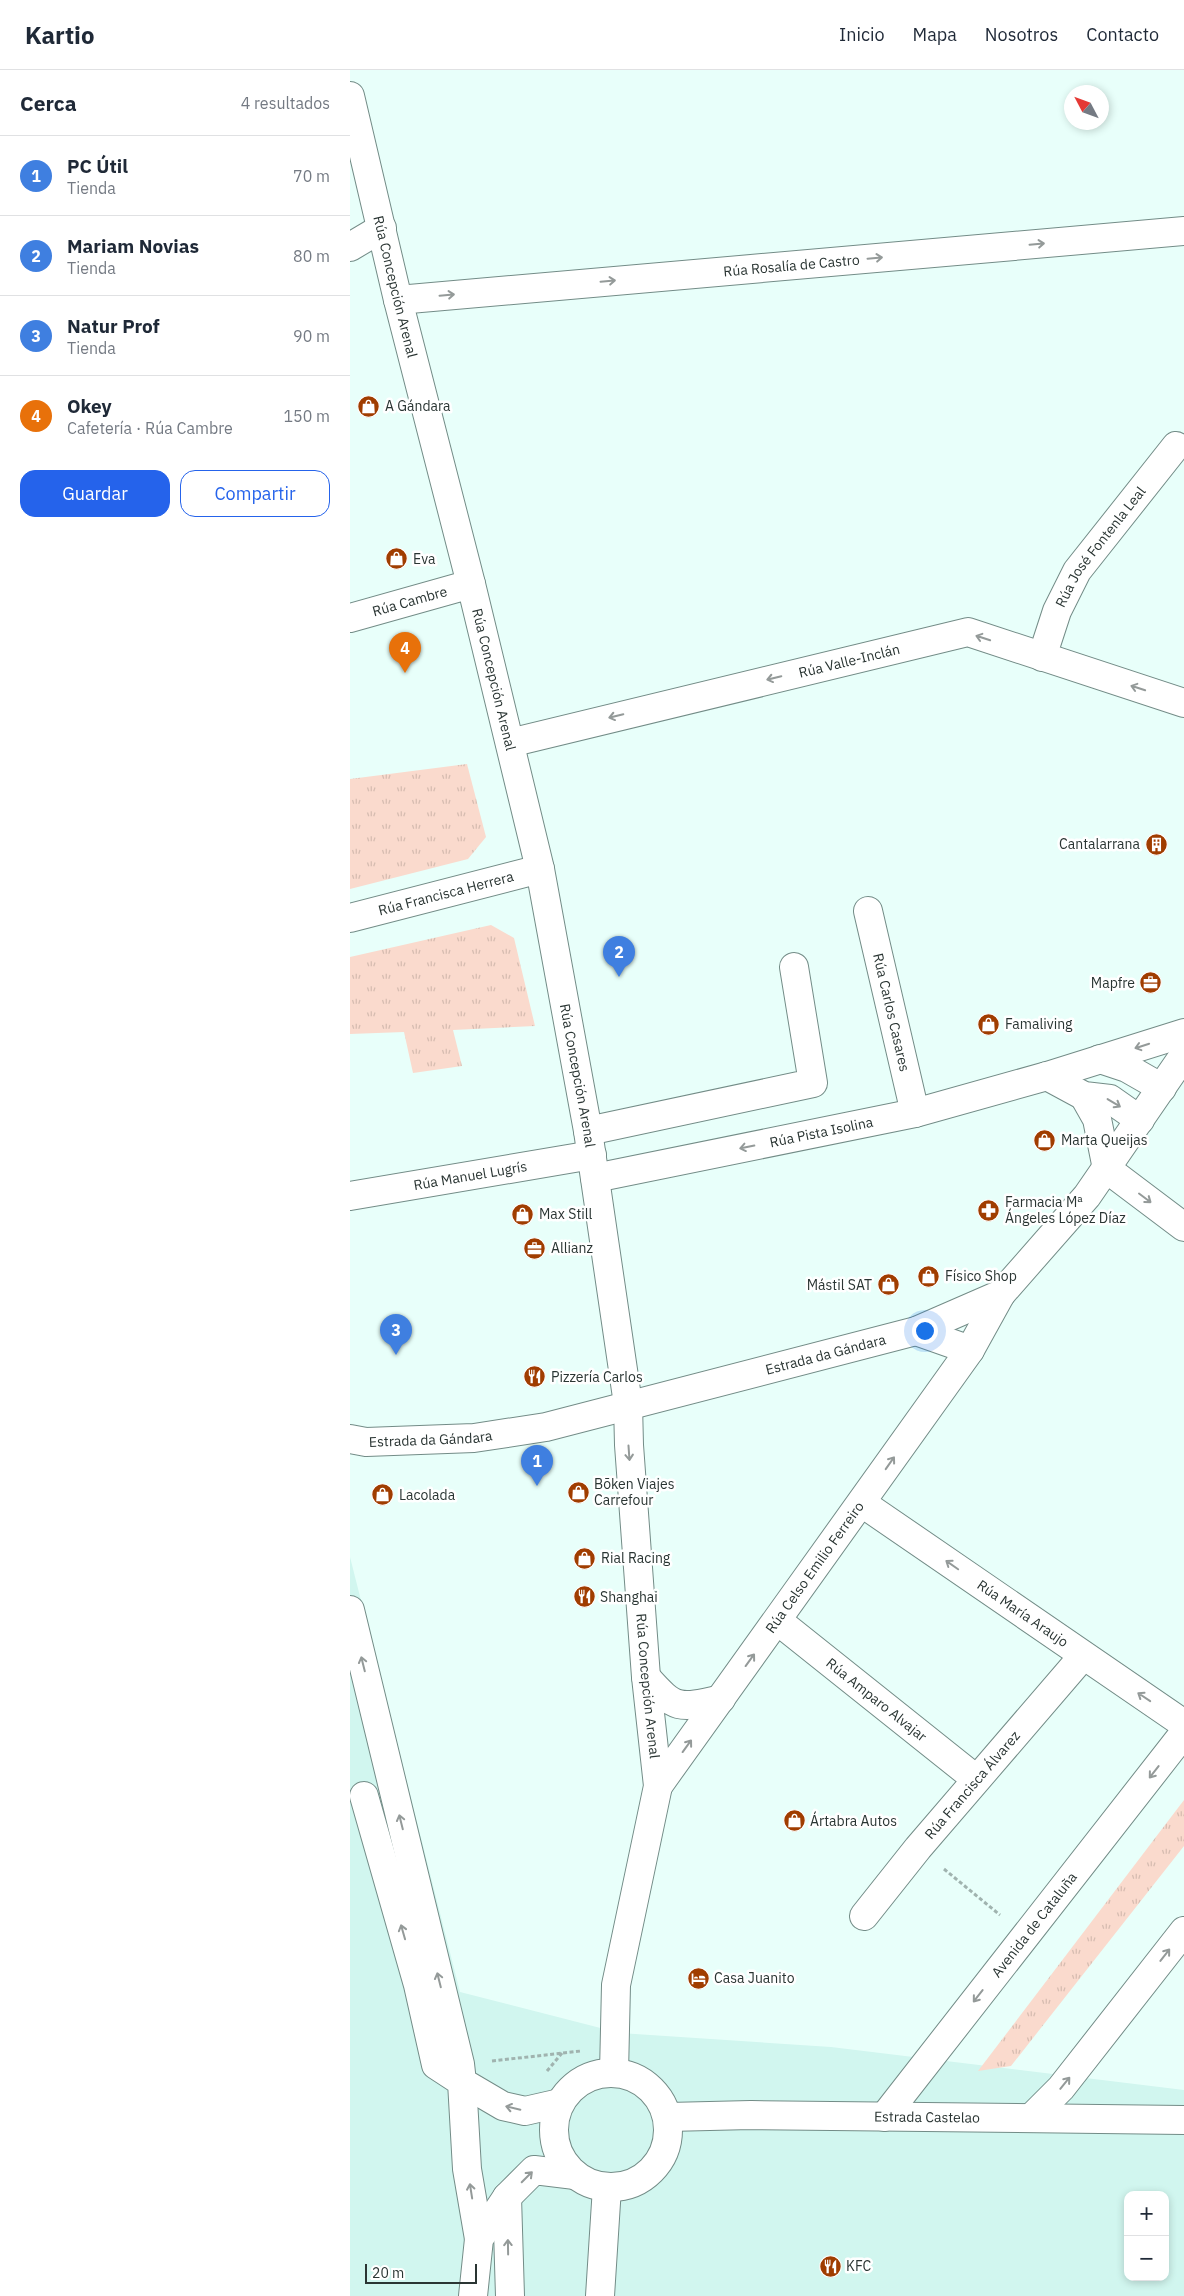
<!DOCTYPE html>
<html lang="es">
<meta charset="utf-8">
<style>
:root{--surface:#fff;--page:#f2f2f3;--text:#1f2937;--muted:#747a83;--line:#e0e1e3;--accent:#2563eb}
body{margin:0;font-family:"IBM Plex Sans",sans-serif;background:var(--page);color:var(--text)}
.controls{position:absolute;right:15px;bottom:15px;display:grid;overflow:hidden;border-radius:10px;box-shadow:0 2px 8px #0003}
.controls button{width:45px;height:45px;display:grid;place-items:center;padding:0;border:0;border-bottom:1px solid var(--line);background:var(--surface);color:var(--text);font:25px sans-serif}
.compass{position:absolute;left:714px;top:15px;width:45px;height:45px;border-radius:50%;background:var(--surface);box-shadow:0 2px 8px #0003;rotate:311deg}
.scale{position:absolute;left:15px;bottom:12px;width:112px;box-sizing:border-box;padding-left:5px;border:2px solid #2a3533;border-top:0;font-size:14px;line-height:18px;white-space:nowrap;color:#2a3533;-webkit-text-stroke:4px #fff;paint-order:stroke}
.you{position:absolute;left:574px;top:1260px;width:18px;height:18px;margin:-12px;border:4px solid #fff;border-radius:50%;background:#1a73e8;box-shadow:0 0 0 8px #1a73e833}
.badge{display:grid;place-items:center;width:32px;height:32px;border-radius:50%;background:var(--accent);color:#fff;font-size:16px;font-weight:700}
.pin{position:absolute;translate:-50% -41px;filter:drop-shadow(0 1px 2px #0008)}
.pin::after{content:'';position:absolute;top:26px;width:18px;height:15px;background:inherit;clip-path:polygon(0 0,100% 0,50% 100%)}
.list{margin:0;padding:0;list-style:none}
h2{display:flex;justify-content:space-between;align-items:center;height:65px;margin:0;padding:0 20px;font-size:21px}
h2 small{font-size:16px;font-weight:400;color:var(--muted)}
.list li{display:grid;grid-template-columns:32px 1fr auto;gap:15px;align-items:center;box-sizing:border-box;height:80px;padding:0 20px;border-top:1px solid var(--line)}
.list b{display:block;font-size:19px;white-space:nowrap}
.list p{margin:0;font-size:16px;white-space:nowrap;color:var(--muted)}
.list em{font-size:16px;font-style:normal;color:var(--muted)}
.actions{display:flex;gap:10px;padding:15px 20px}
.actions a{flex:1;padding:11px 0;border:1px solid var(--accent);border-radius:15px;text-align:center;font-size:18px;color:var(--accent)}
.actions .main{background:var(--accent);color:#fff}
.map{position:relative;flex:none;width:834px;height:2226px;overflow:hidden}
header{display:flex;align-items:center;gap:30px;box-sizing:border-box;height:70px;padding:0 25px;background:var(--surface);border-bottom:1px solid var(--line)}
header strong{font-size:24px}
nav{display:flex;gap:28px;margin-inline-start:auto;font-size:18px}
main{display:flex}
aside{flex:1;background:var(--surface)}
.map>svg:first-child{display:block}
.built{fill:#d1f6ef;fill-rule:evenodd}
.grass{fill:url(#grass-tufts)}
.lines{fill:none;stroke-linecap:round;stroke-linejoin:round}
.minor-casing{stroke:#738c87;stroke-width:30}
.path{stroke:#a0b3af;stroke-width:3;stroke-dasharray:4 2.5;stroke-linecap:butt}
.minor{stroke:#fff;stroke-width:28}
.oneway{stroke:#949a99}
.labels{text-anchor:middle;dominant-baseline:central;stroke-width:5;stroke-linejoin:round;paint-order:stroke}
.street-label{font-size:14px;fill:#2a3533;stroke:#fff}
.poi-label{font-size:14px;fill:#2a3533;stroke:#fff;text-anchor:start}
</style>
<header>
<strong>Kartio</strong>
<nav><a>Inicio</a><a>Mapa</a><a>Nosotros</a><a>Contacto</a></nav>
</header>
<main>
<aside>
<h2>Cerca<small>4 resultados</small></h2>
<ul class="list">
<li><span class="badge" style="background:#3f7fe0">1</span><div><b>PC Útil</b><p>Tienda</p></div><em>70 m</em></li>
<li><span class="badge" style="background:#3f7fe0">2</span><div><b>Mariam Novias</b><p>Tienda</p></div><em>80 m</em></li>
<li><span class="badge" style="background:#3f7fe0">3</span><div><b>Natur Prof</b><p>Tienda</p></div><em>90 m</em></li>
<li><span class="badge" style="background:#e8710a">4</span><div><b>Okey</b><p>Cafetería · Rúa Cambre</p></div><em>150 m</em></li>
</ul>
<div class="actions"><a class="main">Guardar</a><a>Compartir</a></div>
</aside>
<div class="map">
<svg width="834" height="2226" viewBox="0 0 834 2226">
<defs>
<pattern id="grass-tufts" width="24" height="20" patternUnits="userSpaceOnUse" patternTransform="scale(1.25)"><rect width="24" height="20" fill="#fadacd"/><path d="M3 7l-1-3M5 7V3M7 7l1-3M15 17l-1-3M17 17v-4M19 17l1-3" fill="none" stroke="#d6bcb0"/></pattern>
</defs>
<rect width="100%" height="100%" fill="#e8fffa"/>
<path class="built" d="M0,1487l110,435 160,41 211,14 353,43v206h-834zM778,2125h37v82h-37z"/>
<g class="grass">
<polygon points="117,694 136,767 118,789 0,819 0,709"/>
<polygon points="141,855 164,868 185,956 103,960 112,996 63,1003 54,962 0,964 0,887"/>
<polygon points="834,1730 834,1776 661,1996 628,2001"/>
</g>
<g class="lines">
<defs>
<g id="minor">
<path id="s1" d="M0,26l48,204 73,284 69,285 48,262 40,273 1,41 17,232 12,109 -42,199 -2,88"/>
<polyline points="0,177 32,158"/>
<path id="s2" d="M48,230l786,-69"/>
<path id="s3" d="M0,548l121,-34"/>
<path id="s4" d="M692,587l15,-46 20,-40 99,-125"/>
<path id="s5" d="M160,673l458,-111 216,71"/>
<path id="s6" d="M518,841l47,202"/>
<path id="s7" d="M0,848l190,-49"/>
<polyline points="750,989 777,998 812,1018"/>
<polyline points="697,1006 734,1026 760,1029 790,1050"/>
<polyline points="734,1026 747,1049 757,1099"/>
<polyline points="238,1061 463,1013 444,897"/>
<polyline points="757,1099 834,1157"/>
<path id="s8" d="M245,1108l320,-65 132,-37 137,-43"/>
<path id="s9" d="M0,1126l242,-41"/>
<polyline points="566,1261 620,1280"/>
<path id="s10" d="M0,1369l16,3 108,-4 72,-11 370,-96 85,-37 86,-98 97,-141"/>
<path id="s11" d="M512,1433l322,221"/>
<polyline points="0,1540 110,1994 112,2012 153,2036 175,2041 210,2033"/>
<path id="s12" d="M428,1551l198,158"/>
<path d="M296,1607c29,33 33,32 75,22"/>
<path id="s13" d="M308,1716l312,-436 31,-56"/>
<polyline points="14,1726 68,1915 86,1995 112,2012 117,2099 129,2169"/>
<path id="s14" d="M514,1846l54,-68 165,-192"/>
<circle cx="261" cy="2060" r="57"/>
<path id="s15" d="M318,2047l83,-2 433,5"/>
<path id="s16" d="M534,2047l300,-384"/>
<polyline points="681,2048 711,2018 834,1861"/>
<polyline points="157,2127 160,2226"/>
<polyline points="123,2226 129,2169 157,2127 184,2100 225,2105"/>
<polyline points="250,2226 257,2117"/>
</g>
</defs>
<use href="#minor" class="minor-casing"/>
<g class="path">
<polyline points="594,1799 650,1845"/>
<polyline points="142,1991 231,1981"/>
<polyline points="197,2001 212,1983"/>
</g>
<use href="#minor" class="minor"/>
</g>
<defs><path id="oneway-shaft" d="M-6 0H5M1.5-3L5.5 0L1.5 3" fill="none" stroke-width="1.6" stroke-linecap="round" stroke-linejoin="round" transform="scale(1.25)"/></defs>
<g class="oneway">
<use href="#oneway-shaft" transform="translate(687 174) rotate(-5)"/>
<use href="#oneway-shaft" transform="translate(525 188) rotate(-5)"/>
<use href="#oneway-shaft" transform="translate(258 211) rotate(-5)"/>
<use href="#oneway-shaft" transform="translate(97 225) rotate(-5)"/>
<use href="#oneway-shaft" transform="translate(633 568) rotate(-162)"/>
<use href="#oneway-shaft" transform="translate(424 608) rotate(167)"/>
<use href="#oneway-shaft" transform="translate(788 618) rotate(-162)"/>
<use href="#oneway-shaft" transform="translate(266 646) rotate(167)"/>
<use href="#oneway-shaft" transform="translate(792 976) rotate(162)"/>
<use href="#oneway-shaft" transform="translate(764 1033) rotate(31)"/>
<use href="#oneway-shaft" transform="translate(397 1077) rotate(169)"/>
<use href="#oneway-shaft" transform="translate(795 1128) rotate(37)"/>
<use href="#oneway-shaft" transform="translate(279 1383) rotate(86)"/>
<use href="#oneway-shaft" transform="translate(540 1393) rotate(-55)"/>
<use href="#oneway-shaft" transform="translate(602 1495) rotate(-145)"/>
<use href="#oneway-shaft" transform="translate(400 1590) rotate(-54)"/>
<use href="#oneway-shaft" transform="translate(13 1594) rotate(-104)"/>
<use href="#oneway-shaft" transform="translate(794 1627) rotate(-146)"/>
<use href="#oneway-shaft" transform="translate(337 1676) rotate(-54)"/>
<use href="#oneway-shaft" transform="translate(804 1702) rotate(128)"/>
<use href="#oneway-shaft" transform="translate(51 1752) rotate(-104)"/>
<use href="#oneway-shaft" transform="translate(53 1862) rotate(-106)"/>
<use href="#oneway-shaft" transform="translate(815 1885) rotate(-52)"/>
<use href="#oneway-shaft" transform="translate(89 1910) rotate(-104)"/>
<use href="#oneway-shaft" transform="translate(628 1926) rotate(128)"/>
<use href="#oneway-shaft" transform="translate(715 2013) rotate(-51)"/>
<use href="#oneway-shaft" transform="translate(163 2038) rotate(-167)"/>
<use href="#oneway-shaft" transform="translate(177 2107) rotate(-45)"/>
<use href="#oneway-shaft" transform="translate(121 2121) rotate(-99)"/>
<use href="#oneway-shaft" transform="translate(158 2177) rotate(-91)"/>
</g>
<defs>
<symbol id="shop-disc" viewBox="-11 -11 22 22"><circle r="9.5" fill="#a03d00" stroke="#fff"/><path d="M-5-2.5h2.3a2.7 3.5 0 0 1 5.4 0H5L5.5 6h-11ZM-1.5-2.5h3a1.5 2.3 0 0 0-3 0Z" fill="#fff"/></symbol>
<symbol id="building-disc" viewBox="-11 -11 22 22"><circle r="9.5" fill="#a03d00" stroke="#fff"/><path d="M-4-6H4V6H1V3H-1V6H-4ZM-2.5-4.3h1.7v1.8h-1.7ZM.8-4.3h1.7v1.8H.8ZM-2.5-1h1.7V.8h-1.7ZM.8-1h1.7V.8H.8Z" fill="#fff"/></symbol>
<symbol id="office-disc" viewBox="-11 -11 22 22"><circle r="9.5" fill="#a03d00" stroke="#fff"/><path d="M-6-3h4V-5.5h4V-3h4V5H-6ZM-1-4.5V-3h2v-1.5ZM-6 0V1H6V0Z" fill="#fff"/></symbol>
<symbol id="pharmacy-disc" viewBox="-11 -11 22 22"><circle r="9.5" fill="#a03d00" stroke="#fff"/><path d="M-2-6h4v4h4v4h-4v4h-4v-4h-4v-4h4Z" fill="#fff"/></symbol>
<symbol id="restaurant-disc" viewBox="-11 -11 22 22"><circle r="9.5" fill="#a03d00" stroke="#fff"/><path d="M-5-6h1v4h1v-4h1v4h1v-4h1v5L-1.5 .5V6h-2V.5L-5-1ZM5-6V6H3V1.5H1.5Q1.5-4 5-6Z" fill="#fff"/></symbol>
<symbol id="hotel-disc" viewBox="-11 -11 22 22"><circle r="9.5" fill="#a03d00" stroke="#fff"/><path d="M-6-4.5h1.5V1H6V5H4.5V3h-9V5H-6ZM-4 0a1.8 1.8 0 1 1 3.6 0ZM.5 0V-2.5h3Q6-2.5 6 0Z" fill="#fff"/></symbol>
</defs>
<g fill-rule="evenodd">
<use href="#shop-disc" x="6" y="324" width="25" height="25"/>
<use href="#shop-disc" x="34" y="476" width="25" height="25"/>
<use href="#building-disc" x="794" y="762" width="25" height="25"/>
<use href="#office-disc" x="788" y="900" width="25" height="25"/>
<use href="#shop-disc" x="626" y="942" width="25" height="25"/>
<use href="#shop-disc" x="682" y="1058" width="25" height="25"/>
<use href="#pharmacy-disc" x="626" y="1128" width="25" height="25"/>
<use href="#shop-disc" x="160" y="1132" width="25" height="25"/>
<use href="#office-disc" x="172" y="1166" width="25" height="25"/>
<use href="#shop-disc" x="566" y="1194" width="25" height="25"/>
<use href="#shop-disc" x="526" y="1202" width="25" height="25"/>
<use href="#restaurant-disc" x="172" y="1294" width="25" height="25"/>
<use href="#shop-disc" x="216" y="1410" width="25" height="25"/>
<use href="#shop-disc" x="20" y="1412" width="25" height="25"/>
<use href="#shop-disc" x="222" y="1476" width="25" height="25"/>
<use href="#restaurant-disc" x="222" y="1514" width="25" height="25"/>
<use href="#shop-disc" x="432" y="1738" width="25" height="25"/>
<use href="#hotel-disc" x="336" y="1896" width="25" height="25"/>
<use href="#restaurant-disc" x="468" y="2184" width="25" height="25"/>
</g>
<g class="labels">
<g class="street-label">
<text stroke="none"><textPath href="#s2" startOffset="395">Rúa Rosalía de Castro</textPath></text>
<text stroke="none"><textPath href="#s1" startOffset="196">Rúa Concepción Arenal</textPath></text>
<text stroke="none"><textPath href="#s4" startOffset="126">Rúa José Fontenla Leal</textPath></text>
<text stroke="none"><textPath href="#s3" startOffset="62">Rúa Cambre</textPath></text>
<text stroke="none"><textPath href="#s5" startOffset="349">Rúa Valle-Inclán</textPath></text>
<text stroke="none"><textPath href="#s1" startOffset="601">Rúa Concepción Arenal</textPath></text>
<text stroke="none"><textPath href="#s7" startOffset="99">Rúa Francisca Herrera</textPath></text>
<text stroke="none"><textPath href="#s6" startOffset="104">Rúa Carlos Casares</textPath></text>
<text stroke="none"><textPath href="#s1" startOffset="1006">Rúa Concepción Arenal</textPath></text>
<text stroke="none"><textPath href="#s8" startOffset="231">Rúa Pista Isolina</textPath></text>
<text stroke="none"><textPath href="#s9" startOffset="122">Rúa Manuel Lugrís</textPath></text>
<text stroke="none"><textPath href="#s10" startOffset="486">Estrada da Gándara</textPath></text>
<text stroke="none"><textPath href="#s10" startOffset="81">Estrada da Gándara</textPath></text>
<text stroke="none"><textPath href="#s13" startOffset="269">Rúa Celso Emilio Ferreiro</textPath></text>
<text stroke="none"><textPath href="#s11" startOffset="195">Rúa María Araujo</textPath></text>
<text stroke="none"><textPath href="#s1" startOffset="1621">Rúa Concepción Arenal</textPath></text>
<text stroke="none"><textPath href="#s12" startOffset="126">Rúa Amparo Alvajar</textPath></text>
<text stroke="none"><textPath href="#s14" startOffset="170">Rúa Francisca Álvarez</textPath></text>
<text stroke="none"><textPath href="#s16" startOffset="244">Avenida de Cataluña</textPath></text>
<text stroke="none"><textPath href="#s15" startOffset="259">Estrada Castelao</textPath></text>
</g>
<g class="poi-label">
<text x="35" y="336">A Gándara</text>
<text x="63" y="489">Eva</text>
<text x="790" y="774" text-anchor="end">Cantalarrana</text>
<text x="785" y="913" text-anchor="end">Mapfre</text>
<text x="655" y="954">Famaliving</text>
<text x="711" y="1070">Marta Queijas</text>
<text x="655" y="1132">Farmacia Mª<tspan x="655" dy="16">Ángeles López Díaz</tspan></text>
<text x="189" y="1144">Max Still</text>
<text x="201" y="1178">Allianz</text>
<text x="595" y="1206">Físico Shop</text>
<text x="522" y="1215" text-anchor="end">Mástil SAT</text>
<text x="201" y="1307">Pizzería Carlos</text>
<text x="244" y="1414">Bōken Viajes<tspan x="244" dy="16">Carrefour</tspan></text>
<text x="49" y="1425">Lacolada</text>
<text x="251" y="1488">Rial Racing</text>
<text x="250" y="1527">Shanghai</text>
<text x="460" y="1751">Ártabra Autos</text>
<text x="364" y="1908">Casa Juanito</text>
<text x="496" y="2196">KFC</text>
</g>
</g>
</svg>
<div class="controls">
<button>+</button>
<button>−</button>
</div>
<svg class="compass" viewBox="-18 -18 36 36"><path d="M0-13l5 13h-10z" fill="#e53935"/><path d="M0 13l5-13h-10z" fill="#747a83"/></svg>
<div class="scale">20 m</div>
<div class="you"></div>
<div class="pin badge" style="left:187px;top:1416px;background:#3f7fe0">1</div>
<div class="pin badge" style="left:269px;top:907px;background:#3f7fe0">2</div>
<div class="pin badge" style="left:46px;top:1285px;background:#3f7fe0">3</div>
<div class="pin badge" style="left:55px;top:603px;background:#e8710a">4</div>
</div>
</main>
